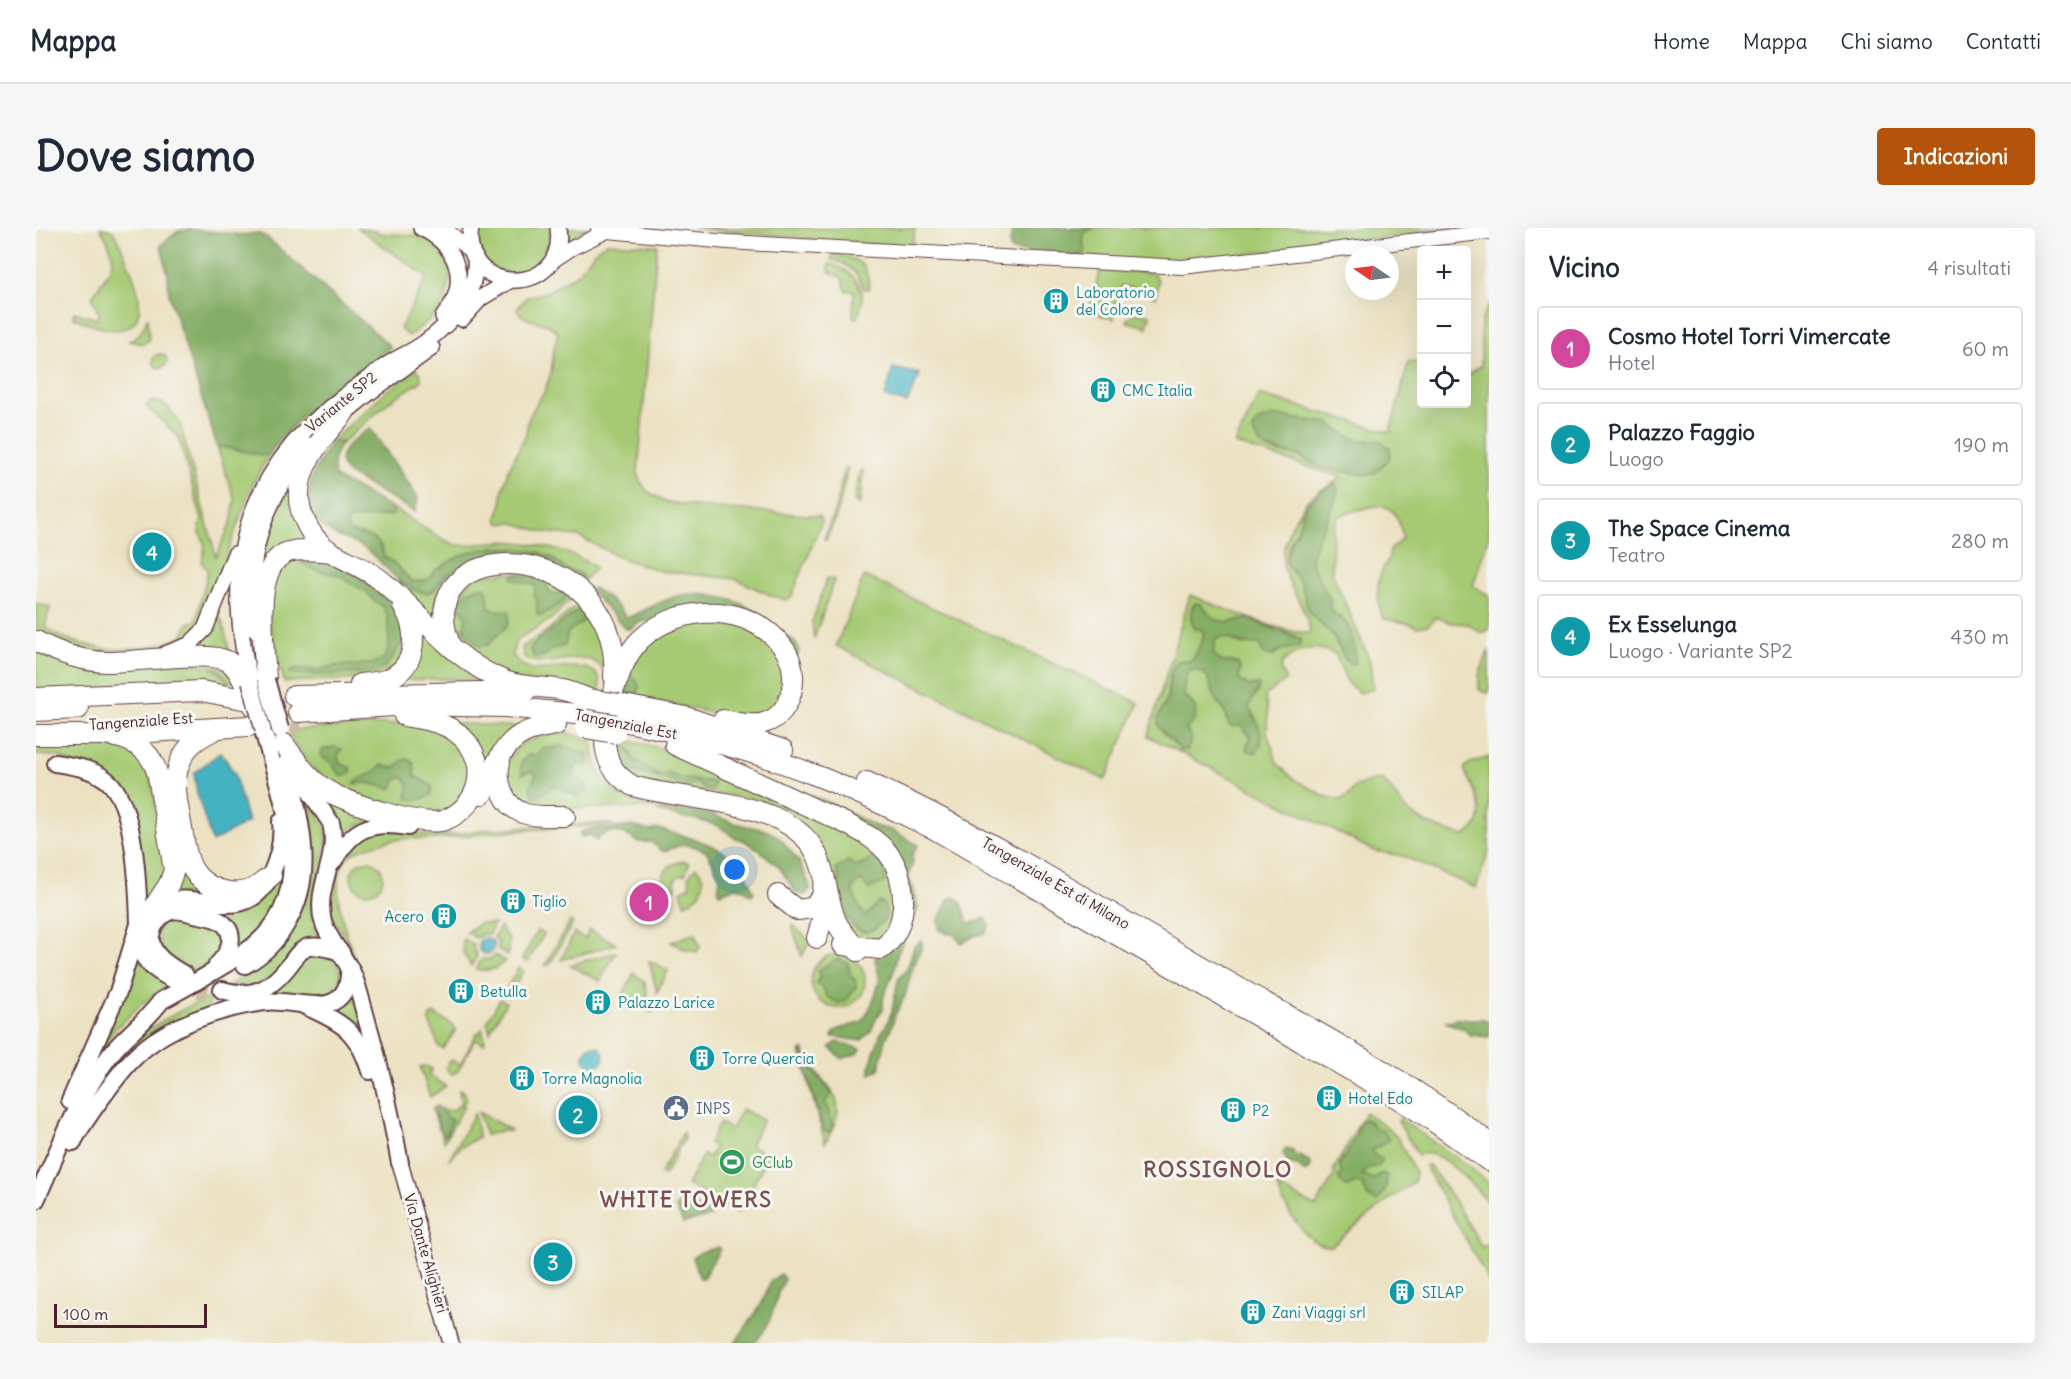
<!DOCTYPE html>
<html lang="it">
<meta charset="utf-8">
<style>
:root{--surface:#fff;--page:#f6f6f7;--text:#1f2937;--muted:#747a83;--line:#e0e1e3;--accent:#b45309}
body{margin:0;font-family:Delius,sans-serif;background:var(--page);color:var(--text)}
.controls{position:absolute;right:18px;top:18px;display:grid;overflow:hidden;border-radius:6px;box-shadow:0 6px 24px #0002}
.controls button{width:54px;height:54px;display:grid;place-items:center;padding:0;border:0;border-bottom:2px solid var(--line);background:var(--surface);color:var(--text);font:30px sans-serif}
.compass{position:absolute;left:1309px;top:18px;width:54px;height:54px;border-radius:50%;background:var(--surface);box-shadow:0 6px 24px #0002;rotate:283deg}
.scale{position:absolute;left:18px;bottom:15px;width:153px;box-sizing:border-box;padding-left:6px;border:3px solid #4a1f2b;border-top:0;font-size:16px;line-height:21px;white-space:nowrap;color:#4a1f2b;-webkit-text-stroke:4px #f6f6f2;paint-order:stroke}
.you{position:absolute;left:699px;top:642px;width:21px;height:21px;margin:-15px;border:4px solid #fff;border-radius:50%;background:#1a73e8;box-shadow:0 0 0 9px #1a73e833}
.badge{display:grid;place-items:center;width:39px;height:39px;border-radius:50%;background:var(--accent);color:#fff;font-size:20px;font-weight:700}
.pin{position:absolute;translate:-50% -50%;border:3px solid #fff;box-shadow:0 2px 6px #0006}
.list{margin:0;padding:0;list-style:none}
h2{display:flex;justify-content:space-between;align-items:center;height:78px;margin:0;padding:0 24px;font-size:26px}
h2 small{font-size:20px;font-weight:400;color:var(--muted)}
.list li{display:grid;grid-template-columns:39px 1fr auto;gap:18px;align-items:center;box-sizing:border-box;height:84px;margin:0 12px 12px;padding:0 12px;border:2px solid var(--line);border-radius:6px}
.list b{display:block;font-size:22px;white-space:nowrap}
.list p{margin:0;font-size:20px;white-space:nowrap;color:var(--muted)}
.list em{font-size:20px;font-style:normal;color:var(--muted)}
.icon{flex:none;width:33px;height:33px;fill:none;stroke:currentColor;stroke-width:2;stroke-linecap:round;stroke-linejoin:round}
.map{position:relative;flex:none;width:1453px;height:1115px;overflow:hidden;border-radius:6px}
header{display:flex;align-items:center;gap:36px;box-sizing:border-box;height:84px;padding:0 30px;background:var(--surface);border-bottom:2px solid var(--line)}
header strong{font-size:28px}
nav{display:flex;gap:33px;margin-inline-start:auto;font-size:21px}
.intro{display:flex;align-items:center;justify-content:space-between;box-sizing:border-box;height:144px;padding:0 36px}
h1{margin:0;font-size:42px}
.button{padding:15px 27px;border-radius:6px;background:var(--accent);color:#fff;font-size:21px;font-weight:700}
main{display:flex;gap:36px;padding:0 36px}
aside{flex:1;background:var(--surface);border-radius:6px;box-shadow:0 6px 24px #0002}
.map>svg:first-child{display:block}
.green{fill:#a6ca73;stroke:#78744f;stroke-width:1.5;fill-rule:evenodd}
.forest{fill:#84ae65;stroke:#676648;stroke-width:1.5}
.water{fill:#45b2c2;stroke:#486876;stroke-width:1.5}
.lines{fill:none;stroke-linecap:round;stroke-linejoin:round}
.primary-tunnel{stroke:#ccbba5;stroke-width:16;stroke-dasharray:16 8;stroke-linecap:butt}
.motorway-tunnel{stroke:#ccbba5;stroke-width:20;stroke-dasharray:20 10;stroke-linecap:butt}
.tertiary-casing{stroke:#623c42;stroke-width:16}
.secondary-casing{stroke:#623c42;stroke-width:18}
.primary-casing{stroke:#623c42;stroke-width:20}
.motorway-casing{stroke:#623c42;stroke-width:22}
.tertiary{stroke:#fff;stroke-width:14}
.secondary{stroke:#fff;stroke-width:15}
.primary{stroke:#fff;stroke-width:16}
.motorway{stroke:#fff;stroke-width:20}
.secondary-bridge-casing{stroke:#623c42;stroke-width:18;stroke-linecap:butt}
.primary-bridge-casing{stroke:#623c42;stroke-width:20;stroke-linecap:butt}
.motorway-bridge-casing{stroke:#623c42;stroke-width:22;stroke-linecap:butt}
.secondary-bridge{stroke:#fff;stroke-width:15}
.primary-bridge{stroke:#fff;stroke-width:16}
.motorway-bridge{stroke:#fff;stroke-width:20}
.labels{text-anchor:middle;dominant-baseline:central;stroke-width:6;stroke-linejoin:round;paint-order:stroke}
.culture-label{font-size:15px;fill:#0d838f;stroke:#f6f6f2;text-anchor:start}
.street-label{font-size:15px;fill:#4a1f2b;stroke:#f6f6f2}
.service-label{font-size:15px;fill:#4e5e75;stroke:#f6f6f2;text-anchor:start}
.leisure-label{font-size:15px;fill:#27864d;stroke:#f6f6f2;text-anchor:start}
.district-label{font-size:21px;font-weight:bold;letter-spacing:1.5px;fill:#7e5050;stroke:#f6f6f2}
</style>
<header>
<strong>Mappa</strong>
<nav><a>Home</a><a>Mappa</a><a>Chi siamo</a><a>Contatti</a></nav>
</header>
<div class="intro"><h1>Dove siamo</h1><a class="button">Indicazioni</a></div>
<main>
<div class="map">
<svg width="1453" height="1115" viewBox="0 0 1453 1115">
<rect width="100%" height="100%" fill="#f6f6f2"/>
<filter id="ink" filterUnits="userSpaceOnUse"><feTurbulence type="fractalNoise" baseFrequency=".0167" numOctaves="2"/><feDisplacementMap in="SourceGraphic" scale="12" xChannelSelector="R" yChannelSelector="G"/><feConvolveMatrix kernelMatrix="1 2 1 2 8 2 1 2 1" color-interpolation-filters="sRGB"/></filter>
<filter id="wash" filterUnits="userSpaceOnUse"><feTurbulence type="fractalNoise" baseFrequency=".008" numOctaves="4" result="noise"/><feDisplacementMap in="SourceGraphic" scale="24" xChannelSelector="R" yChannelSelector="G"/><feGaussianBlur stdDeviation="1.35" result="paint"/><feColorMatrix in="noise" values="0 0 0 0 0 0 0 0 0 0 0 0 0 0 0 0 0 1.4 0 .05"/><feComposite in="paint" operator="in"/></filter>
<g filter="url(#wash)">
<rect width="100%" height="100%" fill="#ece2c3"/>
<g class="green">
<path d="M64,0c4,0 9,0 13,4 6,6 10,21 14,29 27,60 9,86 -54,56l1,-5 23,7 2,-5 -7,-17c20,-32 30,-34 8,-69z"/>
<path d="M322,0c10,0 18,5 27,6 11,1 22,0 33,2 26,7 36,30 30,54 -2,5 -2,10 -5,14 -8,13 -21,22 -34,32l-9,-7 27,-52z"/>
<path d="M442,0h72c4,52 -62,59 -72,19 -1,-6 0,-13 0,-19z"/>
<polygon points="529,0 551,0 529,14"/>
<polygon points="657,0 879,0 876,20"/>
<polygon points="1043,0 1426,0 1132,35 1039,29"/>
<path d="M570,15l51,2 -19,228 2,8 7,10 19,11 28,4 126,10 2,5 -31,77 -6,2 -15,-5 -34,-16 -76,-8 -39,-13 -43,-22 -35,-4 -32,-10 -9,2 -4,-2 -1,-4 5,-15v-10l7,-24 17,-35 2,-14 10,-19 6,-8 7,-20 3,-24 4,-16c-11,-15 -37,-8 -41,-25l10,-11 20,-5 30,-18 21,-26z"/>
<path d="M796,27c25,2 36,6 37,34h-5c-6,-16 -15,-26 -33,-29z"/>
<path d="M793,36c15,3 29,13 33,29 2,8 -2,17 -4,25l-5,-1 1,-26h-8l-4,-14 -13,-5z"/>
<path d="M1064,41l53,4c8,7 5,14 3,24l-5,-1v-6l-30,-4 -7,33 -25,-7z"/>
<path d="M1453,77v230l-16,51 16,9v35l-8,3 -13,-9 -16,-1 -16,-6 -8,8 -11,2c-10,-7 -23,-4 -34,-9 -5,-11 -7,-30 -3,-42 4,-11 9,-14 10,-26l13,-12c-5,-23 -10,-38 -37,-30 -10,3 -19,4 -28,9l-5,12 -1,43 38,89 3,28 -13,4 -12,-9 -13,-30c-21,-9 -36,-7 -53,9l-1,7 5,10 -21,16 3,16 -1,20 5,15 5,16 18,17 30,16 14,4 9,-4 8,-10 26,-7c10,9 15,21 24,30 14,14 40,23 59,27 3,-3 9,-7 11,-10 11,-19 -5,-40 -12,-57l4,-5 21,-7v93l-13,38 -73,-32 -29,-5 -226,-115 42,-141c29,11 91,39 120,38 -2,-23 -19,-41 -26,-64 -6,-22 10,-51 23,-68 9,-11 24,-14 34,-24l-106,-33 24,-49 131,37 19,-71 12,3 1,40h44l1,-29 14,-9v-46zM1239,188l53,7 27,17 25,1 -37,29 -21,-2 -23,-12 -27,-5 -11,-6 -9,-14zM1274,273l23,5 -21,47 -2,11 20,35c-1,17 12,16 18,27 3,6 9,31 7,37l-17,-17 -8,-15 -5,-2c-9,-15 -17,-29 -24,-45 -3,-8 -14,-14 -15,-23 -1,-11 7,-21 11,-30 5,-11 5,-21 13,-30zM1159,375l9,5 11,12 12,2 22,-3 46,17 -7,13 -6,-1 -9,8 -10,-3 -4,-10 -17,2 -16,-8h-6l-5,4 -2,13 9,8h10l8,6 -1,12 10,6 9,-1v6l-10,16 7,8 4,17 -13,14 5,-9 -11,-12 -14,-5 -2,-10 -7,-8 -10,-26c-5,-5 -12,-7 -19,-5 -9,19 0,40 -2,60 -1,6 -3,13 -5,19l-14,-14 -7,-24c13,-14 4,-34 16,-49 4,-5 8,-1 13,-2 6,-2 15,-22 15,-28l-13,-15 1,-11z"/>
<polygon points="1099,85 1114,87 1111,99 1091,94 1092,90"/>
<path d="M112,89l1,23 -6,4 -14,-3c12,-5 14,-13 19,-24z"/>
<circle cx="124" cy="133" r="7"/>
<polygon points="381,142 384,145 385,152 383,155 355,172 306,215 296,213 349,164"/>
<path d="M115,173c16,0 22,11 29,23l36,132 15,-33 4,-23 -18,-54 51,10 -18,34 -38,106c-3,13 -8,32 -20,41 -24,19 -89,18 -119,11 -13,-3 -25,-11 -37,-19v-26l14,4 -5,19c12,13 38,18 56,22 16,3 69,-1 81,-13 3,-3 4,-8 6,-12l8,-2 12,-51 -6,-7 3,-17 -6,-17 3,-9 -24,-84 -32,-30z"/>
<polygon points="809,239 812,240 801,286 790,312 788,311 799,282"/>
<polygon points="827,242 824,276 823,277 818,272 824,243"/>
<path d="M254,257h2l23,60 -53,20c0,-26 14,-58 28,-80z"/>
<path d="M356,280c15,8 50,34 65,37 13,2 23,-2 36,-3 29,-3 80,8 103,26l-13,13 -1,-6 -4,-3 -11,-2 -18,-13 -55,-10 -23,6 -24,10 -16,12 -2,5 -17,2 -18,-19 -10,-6 -2,-10 -12,-10 -22,-6 -2,-8 6,-4 41,-4z"/>
<polygon points="284,327 345,355 372,396 363,438 329,451 248,454 234,397 232,359 253,331"/>
<path d="M433,335c-27,18 -34,29 -34,62l-38,-45 26,13 11,-2 13,-17z"/>
<path d="M493,344l47,23 -26,25 -31,18 -4,5 -2,13c5,7 10,11 19,13 20,3 73,-16 68,23l-82,-12 -40,-16 -27,-32v-30l26,-27z"/>
<polygon points="828,348 1103,475 1069,552 800,418"/>
<polygon points="791,350 798,352 778,411 776,394"/>
<path d="M547,372l15,19 9,56c-20,-36 -58,0 -83,-18l-2,-10 27,-18z"/>
<polygon points="182,386 187,396 194,425 153,423"/>
<polygon points="646,391 703,394 745,425 751,462 734,487 710,491 583,467 606,416"/>
<polygon points="380,399 442,448 442,452 414,451 367,452"/>
<polygon points="0,419 188,439 200,454 194,454 183,442 176,441 182,443 193,455 0,463"/>
<polygon points="1453,421 1453,465 1452,465 1443,462 1443,448"/>
<path d="M367,495l30,5 25,14 13,29 -7,28c-7,4 -16,13 -23,15 -17,4 -86,-17 -103,-25 -14,-7 -50,-44 -48,-59z"/>
<polygon points="418,495 482,499 451,543"/>
<path d="M532,505l24,7c1,35 20,62 58,64l2,4h-107l-19,-2 -12,-7 -10,-28 3,-12 18,-18 22,-7z"/>
<polygon points="575,509 637,523 806,600 847,629 860,666 854,699 842,711 822,709 813,703 756,588 731,575 711,570 609,556 584,543"/>
<polygon points="0,513 81,514 112,535 132,643 113,673 108,677 85,560 21,528 0,527"/>
<path d="M262,563c11,9 25,27 28,41 2,5 -1,13 -1,18 -5,35 -27,60 -2,93l-67,44 -27,-2c36,-20 67,-45 76,-88 2,-10 -1,-22 -1,-32 -2,-25 -4,-50 -6,-74z"/>
<polygon points="286,565 343,590 315,600 303,609"/>
<path d="M564,595l15,2c-33,2 -67,3 -101,6 -26,2 -52,6 -78,8 -12,1 -24,-2 -36,0 -13,2 -48,10 -55,21 -17,25 1,72 9,98 -2,-5 -4,-12 -7,-17 -5,-9 -12,-17 -16,-27 -8,-26 16,-72 41,-81 21,-7 46,3 68,2 14,0 28,-3 41,-5 40,-3 80,-6 119,-7z"/>
<path d="M249,627c-1,10 0,23 -3,33 -7,27 -28,45 -47,63l-17,-39z"/>
<path d="M649,633l4,2 -4,12h-5l-5,4 1,9 -13,4c-4,-17 3,-29 22,-31z"/>
<circle cx="331" cy="649" r="16"/>
<polygon points="143,636 176,666 131,667"/>
<path d="M660,639c14,14 6,31 -11,37l-4,-13 8,-4 1,-6 -2,-4z"/>
<path d="M140,688l42,11c12,24 -6,35 -26,45l-32,-23 -2,-20z"/>
<polygon points="534,693 537,695 514,736 509,738"/>
<polygon points="444,695 458,696 453,706 447,706 440,710 430,704"/>
<polygon points="757,697 774,713 766,728 757,701"/>
<polygon points="464,699 473,712 472,727 462,722 462,715 458,709"/>
<polygon points="553,702 581,716 525,732 538,705 549,711"/>
<polygon points="501,703 508,706 492,734 486,731"/>
<polygon points="659,705 664,719 661,724 650,722 635,714"/>
<polygon points="427,711 437,716 438,722 441,728 435,738 427,725"/>
<polygon points="580,724 564,753 534,737"/>
<path d="M270,725l19,1 14,13c8,40 -26,28 -49,27 -11,0 -22,1 -33,2z"/>
<circle cx="802" cy="753" r="27"/>
<path d="M459,727l10,6c-8,9 -18,11 -29,8l6,-10h8z"/>
<polygon points="100,730 133,756 107,775 79,801 52,841"/>
<polygon points="613,733 632,742 621,764"/>
<polygon points="482,740 487,743 473,769 468,766"/>
<polygon points="598,745 608,753 616,784 586,769"/>
<polygon points="316,763 336,824 294,783"/>
<path d="M170,770l4,7 -4,6 -18,6 -102,89 -1,-3c11,-15 21,-32 33,-46 24,-28 55,-43 88,-59z"/>
<polygon points="464,771 470,774 454,804 451,794"/>
<polygon points="398,786 417,797 420,802 407,821 403,819 393,793 394,788"/>
<polygon points="446,801 449,812 448,816 439,811 422,843 417,846 413,845 410,840 412,834 417,832 424,837 441,805 443,806"/>
<path d="M767,821c15,40 55,42 22,94l-25,-91z"/>
<polygon points="389,838 396,841 392,847 410,858 394,869 384,839"/>
<polygon points="423,862 429,865 430,872 426,876 428,878 408,914 396,881 401,878 409,883 418,882 425,874"/>
<polygon points="706,881 727,892 714,917 733,927 702,985 651,957 667,927 673,929 679,918 673,915 684,895 695,901"/>
<polygon points="442,884 471,900 475,902 472,904 468,902 450,907"/>
<path d="M1329,884l25,17 8,10 17,33v7l-3,5 -25,17 -56,45c-22,4 -49,-42 -54,-60l39,21 19,-34 -2,-2z"/>
<polygon points="438,886 443,909 424,919 417,929 413,931"/>
<path d="M1364,891l71,49 18,16v19c-15,-15 -48,-58 -71,-48l-19,-32 -1,-2z"/>
<polygon points="647,905 648,911 628,948 624,946"/>
<polygon points="1393,937 1417,971 1446,1019 1453,1015 1453,1053 1389,938"/>
</g>
<g class="forest">
<polygon points="976,0 1058,0 1049,4 1047,12 1049,25 1038,28 977,23 974,19"/>
<path d="M154,1l52,6 15,-2 9,4 125,110c-44,33 -92,64 -123,109l-51,-10 -48,-151 -1,-19 -7,-31 17,-14z"/>
<polygon points="1239,188 1292,195 1312,209 1331,213 1344,213 1354,220 1354,230 1339,245 1330,247 1286,240 1263,228 1230,220 1225,217 1216,203 1222,193"/>
<path d="M334,200l48,70 -3,14 -66,-38c-23,-16 7,-36 21,-46z"/>
<path d="M296,213l10,2c-8,11 -11,20 -7,34l57,31 1,7 -41,4 -6,4 2,8 22,6 9,6 5,14 10,6 18,19 16,-2 8,-11h4c27,-25 79,-27 111,-12 5,3 9,8 14,12 6,3 12,2 17,6l1,6 -5,2c-35,-27 -66,-41 -109,-19 -8,3 -18,7 -24,12 -7,6 -9,18 -20,17 -23,-3 -38,-26 -54,-40 -13,-11 -28,-13 -41,-21 -41,-25 -16,-63 2,-91z"/>
<path d="M1299,256l3,5 -3,12 -23,52 -1,11 19,35c-1,17 12,16 18,27 3,6 9,31 7,37h-5l-4,-2 -13,-26 -24,-22 -8,-30 -14,-19 -1,-5 5,-19 7,-10 7,-24 14,-13z"/>
<path d="M267,332c32,-4 57,17 79,37 6,5 13,10 16,17 4,7 5,16 8,23 -10,10 -11,24 -25,32 -9,6 -84,8 -91,3l6,-4 20,2 19,-4 37,-2 13,-6 4,-14 -1,-27 -5,-11 -7,-3 -10,-12 -18,-9 -6,-6 -24,-5 -17,-8z"/>
<polygon points="479,346 509,353 514,365 518,367 526,363 530,364 531,368 526,375 505,388 501,386 501,371 498,367 500,358 476,350"/>
<path d="M443,359h5l3,3 2,18 5,2 15,1c3,19 -11,20 -21,34l-9,1 -15,-16 2,-14 -8,-11 8,-12z"/>
<path d="M557,360c8,3 28,20 32,28l4,1c20,-7 39,-22 61,-23 14,0 42,4 54,11 12,5 20,15 30,22 8,7 31,15 23,30l-36,-34 -104,-3 -17,2 -10,7h-4l-36,-39z"/>
<path d="M1159,375l5,1 15,16 12,2 22,-3 51,20v6c-7,5 -13,2 -19,5 -6,3 -7,5 -14,6l-4,-3 -4,-10c-20,5 -22,-5 -39,-6l-5,4 -2,13 9,8 16,1 2,5 -1,12 10,6 10,-1 -1,5 -10,17c9,11 20,33 8,46l-10,-3 5,-13 -11,-12 -6,2 -5,-2 -5,-15 -7,-8 -10,-26c-5,-5 -12,-7 -19,-4 -4,7 -5,15 -4,24l5,3 7,10 -2,12 -8,8 6,10 -5,11h-6l-22,-22c-1,-4 -1,-4 -1,-9 1,-7 6,-10 8,-17 4,-11 1,-31 11,-40 4,-4 8,0 13,-1 5,-2 14,-23 14,-28l-4,-4h-5c-5,-9 -6,-18 0,-26z"/>
<polygon points="543,382 547,384 548,393 532,404 529,418 519,420 508,428 498,429 494,420 502,412"/>
<path d="M594,450l6,1 3,7 -1,7 -6,2 -7,-2c-3,-6 2,-10 5,-15z"/>
<path d="M586,516l7,4 4,10 25,17 12,-1 11,4 33,4 -2,8 -7,-1 -9,-7 -9,4 -55,-15c-9,-6 -17,-18 -10,-27z"/>
<polygon points="523,517 552,526 551,536 549,538 543,535 539,539 538,549 550,556 552,563 540,568 518,557 501,569 498,569 494,560 500,546 495,543 486,546 485,535 492,527 499,527 507,520 517,520"/>
<polygon points="298,519 306,521 302,527 303,535 315,540 315,544 309,548 305,548 295,535 285,528 286,522"/>
<path d="M372,531l6,5 1,12 17,10c0,3 1,7 -2,9 -3,4 -19,5 -23,4l1,-14 -4,-8 -7,2 -5,10 -24,-6 -15,1c10,-9 19,-8 29,-19l12,3 10,-8z"/>
<path d="M767,565l25,9 49,25 14,3 27,15 -6,10 1,8 -5,12 10,33 -21,47 -2,13 -12,31v10l-6,8 -6,14 -9,9c-11,2 -18,-4 -30,-3l1,-3 6,-5 23,-7c8,-12 14,-27 17,-40 2,-7 -4,-17 -4,-24l6,-4 23,-78z"/>
<polygon points="636,580 677,587 698,595 729,602 742,608 762,632 773,656 774,661 769,667 761,666 743,639 723,622 707,612 699,610 683,598 658,591 646,590 619,582"/>
<path d="M596,598l17,5 9,-2c40,11 83,18 96,64l-3,2 -7,-6 -8,-2 -16,6 -2,-3 2,-13 -13,-25c-6,-3 -18,-9 -25,-7 -8,2 -12,6 -20,6l-11,-9h-12l-16,-9 -13,-1 -12,5 -1,4 -7,-6 -8,2 -3,-4c17,-8 35,-3 53,-7z"/>
<path d="M837,629l10,3 3,18 -1,4 -17,7 -6,-8 -4,1 -6,7c1,5 10,24 14,27l13,-14 5,2 3,12c-3,6 -8,10 -14,14 -14,8 -26,-9 -29,-22 -1,-3 0,-7 -2,-10 0,-1 -6,-6 -7,-7l4,-13 -3,-9 12,-8 8,6 9,-4z"/>
<path d="M917,669c12,3 11,16 15,26l9,-1 9,-4 3,8 -3,7 -12,3 -12,7 -10,-10 -4,1 -9,-5 -1,-9 11,-21z"/>
<polygon points="884,713 886,713 886,719 876,742 869,768 859,787 855,801 850,811 843,841 834,846 834,837 844,807 850,798 856,783 862,752 871,741 878,719"/>
<polygon points="801,731 812,735 815,749 819,751 820,759 810,773 803,775 791,769 787,760 780,755 784,749 782,742"/>
<polygon points="1419,791 1448,791 1453,794 1453,809 1434,807 1428,801 1410,794"/>
<polygon points="801,814 825,821 822,825 806,831 794,819"/>
<path d="M766,823l7,15 23,27 -7,9c3,11 12,23 3,31l-5,-3 -22,-77z"/>
<polygon points="400,881 409,886 411,890 416,892 410,908 406,907 399,885"/>
<path d="M1330,891l5,4 4,5 8,2 6,10 -17,10 4,7 6,2 -3,7 -10,2 -7,6 11,6 9,-7 6,3 -3,15 -9,11 -8,-5 -6,-13 -6,-1 -10,4 -8,-9 4,-4c-6,-12 2,-16 8,-26 4,-7 8,-19 10,-26z"/>
<polygon points="1250,921 1257,923 1258,927 1267,928 1267,931 1272,932 1275,939 1269,944 1261,937 1252,935 1247,925"/>
<path d="M652,973c7,6 18,5 23,15l-28,7 -7,-16 5,-5z"/>
<polygon points="683,1019 684,1021 667,1050 664,1050 656,1030 665,1024"/>
<path d="M744,1046l4,5c-1,6 -4,9 -6,14 -4,17 -11,38 -24,50h-19l26,-38 10,-24z"/>
</g>
<g class="water">
<polygon points="857,140 884,146 871,175 849,169"/>
<polygon points="185,524 198,545 212,594 176,614 161,565 158,545"/>
<circle cx="450" cy="718" r="8"/>
<circle cx="558" cy="828" r="10"/>
</g>
</g>
<g filter="url(#ink)">
<g class="lines">
<polyline class="primary-tunnel" points="141,753 171,765"/>
<polyline class="motorway-tunnel" points="225,497 265,495"/>
<defs>
<g id="tertiary">
<polyline points="397,0 414,5 436,24"/>
<polyline points="562,0 571,3 692,14 1146,39 1453,4"/>
<polyline points="515,34 536,20 571,3"/>
</g>
<g id="secondary">
<path d="M385,0c38,18 50,56 22,89"/>
<path d="M435,0c-12,68 97,71 87,0"/>
<polyline points="426,91 445,70 473,53"/>
<polyline points="300,192 333,165 396,120"/>
<path d="M219,402c-11,-72 8,-130 55,-185"/>
<polyline points="129,426 153,417 169,401 199,326"/>
<path d="M214,454c-20,-87 -18,-165 42,-237 19,-23 43,-43 67,-60 12,-8 22,-17 34,-24 10,-6 22,-11 31,-18 28,-20 55,-50 51,-86"/>
<polyline points="364,935 415,1115"/>
</g>
<g id="primary">
<path d="M19,535c19,3 42,6 56,21 25,28 27,104 28,140"/>
<path d="M260,543l35,52c9,36 -17,64 -8,98 6,21 23,36 31,56 5,14 9,29 13,44 14,47 24,94 33,142"/>
<path d="M297,634c19,-33 37,-42 75,-35"/>
<path d="M101,707c2,24 16,35 37,45"/>
<path d="M209,737c18,-10 32,-24 42,-42 31,-53 11,-105 0,-161"/>
<path d="M149,747c-14,-8 -37,-21 -34,-40 2,-11 10,-21 20,-24 7,-2 16,1 23,3 10,2 23,3 30,10 14,13 3,31 -7,41"/>
<path d="M186,762c33,9 49,-1 69,-27 5,-7 9,-13 17,-16 11,-2 23,2 33,5"/>
<path d="M269,778c37,16 53,25 65,65"/>
<path d="M34,873l48,-109 21,-68c34,-61 102,20 133,-52 7,-16 11,-33 9,-50"/>
<path d="M37,914c9,-18 21,-34 33,-50 9,-12 18,-25 29,-35 32,-32 86,-49 129,-55 21,-3 51,8 69,0 13,-7 17,-21 16,-35"/>
<path d="M0,972c22,-49 42,-102 74,-145 15,-20 36,-33 51,-54 29,-16 59,-32 87,-51 76,-54 34,-148 15,-220"/>
</g>
<g id="motorway">
<path d="M308,185c-26,30 -59,66 -39,108 5,12 15,24 26,31 17,10 35,16 51,29 41,34 71,80 123,100 18,7 39,5 58,9 9,2 18,6 26,9"/>
<path d="M0,413c22,12 44,20 70,21 27,1 105,-13 123,0 13,9 18,30 25,44"/>
<path d="M415,419c-48,-118 172,-112 163,30"/>
<path d="M230,452c-1,-31 -16,-115 22,-128 14,-4 29,-1 43,0"/>
<path d="M324,456c10,-1 23,-2 32,-7 26,-14 26,-49 11,-71"/>
<path d="M577,464c7,-19 13,-38 27,-52 39,-38 113,-38 145,10 16,24 8,64 -21,73 -13,4 -28,-1 -41,-3"/>
<polyline points="258,468 443,464 488,466"/>
<polyline points="0,470 165,463 207,471"/>
<polyline points="583,476 650,489 747,522"/>
<polyline points="0,483 42,481"/>
<polyline points="262,484 374,477 470,479 550,487"/>
<path d="M581,492c67,13 135,30 198,55 42,16 81,36 121,55l440,255 53,33 60,43"/>
<path d="M182,500c-14,7 -28,14 -35,28 -12,21 -6,45 -2,67 3,15 4,32 11,45 11,20 39,30 60,21 7,-3 13,-9 19,-13"/>
<polyline points="0,507 64,507 213,498"/>
<path d="M79,509c22,4 38,17 43,39l16,94 -5,14 -13,20"/>
<path d="M569,511c0,22 9,36 28,47 53,16 158,12 184,69 10,21 10,45 19,66 5,11 15,21 22,30"/>
<path d="M248,516c9,12 18,26 29,36 6,5 14,11 22,15 22,10 89,33 110,25 35,-14 45,-55 18,-82 -15,-16 -38,-18 -59,-22"/>
<path d="M639,517l170,78c15,8 30,15 42,29 21,26 24,76 -6,97l-38,-4"/>
<path d="M464,534c-5,20 4,46 26,52 12,3 26,2 39,2"/>
<path d="M831,554c119,54 231,124 344,190 94,54 193,105 278,171"/>
<path d="M446,566c10,-21 19,-50 42,-61 9,-5 22,-6 32,-8"/>
<polyline points="742,667 761,682 776,680 786,669 788,654"/>
<polyline points="781,710 792,671"/>
</g>
</defs>
<use href="#tertiary" class="tertiary-casing"/>
<use href="#secondary" class="secondary-casing"/>
<use href="#primary" class="primary-casing"/>
<use href="#motorway" class="motorway-casing"/>
<use href="#tertiary" class="tertiary"/>
<use href="#secondary" class="secondary"/>
<use href="#primary" class="primary"/>
<use href="#motorway" class="motorway"/>
<defs>
<polyline id="secondary-bridge" points="214,454 227,502"/>
<polyline id="primary-bridge" points="230,452 244,501"/>
<g id="motorway-bridge">
<polyline points="553,471 583,476"/>
<polyline points="549,500 579,505"/>
</g>
</defs>
<use href="#secondary-bridge" class="secondary-bridge-casing"/>
<use href="#primary-bridge" class="primary-bridge-casing"/>
<use href="#motorway-bridge" class="motorway-bridge-casing"/>
<use href="#secondary-bridge" class="secondary-bridge"/>
<use href="#primary-bridge" class="primary-bridge"/>
<use href="#motorway-bridge" class="motorway-bridge"/>
</g>
</g>
<defs>
<symbol id="building-disc" viewBox="-11 -11 22 22"><circle r="9.5" fill="#0f9aa8" stroke="#f6f6f2"/><path d="M-4-6H4V6H1V3H-1V6H-4ZM-2.5-4.3h1.7v1.8h-1.7ZM.8-4.3h1.7v1.8H.8ZM-2.5-1h1.7V.8h-1.7ZM.8-1h1.7V.8H.8Z" fill="#fff"/></symbol>
<symbol id="civic-disc" viewBox="-11 -11 22 22"><circle r="9.5" fill="#5c6f8a" stroke="#f6f6f2"/><path d="M-.6-6.5H3V-4.5H.6V-3L4-1V1h2V6H-6V1h2V-1L-.6-3ZM-1.2 2.5V6h2.4V2.5Z" fill="#fff"/></symbol>
<symbol id="stadium-disc" viewBox="-11 -11 22 22"><circle r="9.5" fill="#2e9e5b" stroke="#f6f6f2"/><path d="M0-5a6.5 5 0 1 0 0 10a6.5 5 0 1 0 0-10ZM-3.5-1.8h7v3.6h-7Z" fill="#fff"/></symbol>
</defs>
<g fill-rule="evenodd">
<use href="#building-disc" x="1005" y="58" width="30" height="30"/>
<use href="#building-disc" x="1052" y="147" width="30" height="30"/>
<use href="#building-disc" x="462" y="658" width="30" height="30"/>
<use href="#building-disc" x="393" y="673" width="30" height="30"/>
<use href="#building-disc" x="410" y="748" width="30" height="30"/>
<use href="#building-disc" x="547" y="759" width="30" height="30"/>
<use href="#building-disc" x="651" y="815" width="30" height="30"/>
<use href="#building-disc" x="471" y="835" width="30" height="30"/>
<use href="#building-disc" x="1278" y="855" width="30" height="30"/>
<use href="#civic-disc" x="625" y="865" width="30" height="30"/>
<use href="#building-disc" x="1182" y="867" width="30" height="30"/>
<use href="#stadium-disc" x="681" y="919" width="30" height="30"/>
<use href="#building-disc" x="1351" y="1049" width="30" height="30"/>
<use href="#building-disc" x="1202" y="1069" width="30" height="30"/>
</g>
<g class="labels">
<g class="culture-label">
<text x="1040" y="64">Laboratorio<tspan x="1040" dy="17">del Colore</tspan></text>
<text x="1086" y="162">CMC Italia</text>
<text x="496" y="673">Tiglio</text>
<text x="388" y="688" text-anchor="end">Acero</text>
<text x="444" y="763">Betulla</text>
<text x="582" y="774">Palazzo Larice</text>
<text x="686" y="830">Torre Quercia</text>
<text x="506" y="850">Torre Magnolia</text>
<text x="1312" y="870">Hotel Edo</text>
<text x="1216" y="882">P2</text>
<text x="1386" y="1064">SILAP</text>
<text x="1236" y="1084">Zani Viaggi srl</text>
</g>
<g class="street-label">
<text transform="translate(305 174) rotate(-39)">Variante SP2</text>
<text transform="translate(105 493) rotate(-4)">Tangenziale Est</text>
<text transform="translate(590 496) rotate(11)">Tangenziale Est</text>
<text transform="translate(1020 655) rotate(30)">Tangenziale Est di Milano</text>
<text transform="translate(390 1025) rotate(74)">Via Dante Alighieri</text>
</g>
<g class="service-label">
<text x="660" y="880">INPS</text>
</g>
<g class="leisure-label">
<text x="716" y="934">GClub</text>
</g>
<g class="district-label">
<text x="1182" y="941">ROSSIGNOLO</text>
<text x="650" y="971">WHITE TOWERS</text>
</g>
</g>
</svg>
<div class="controls">
<button>+</button>
<button>−</button>
<button><svg class="icon" aria-label="locate" viewBox="0 0 24 24"><circle cx="12" cy="12" r="6"/><path d="M12 2v4M12 18v4M2 12h4M18 12h4"/></svg></button>
</div>
<svg class="compass" viewBox="-18 -18 36 36"><path d="M0-13l5 13h-10z" fill="#e53935"/><path d="M0 13l5-13h-10z" fill="#747a83"/></svg>
<div class="scale">100 m</div>
<div class="you"></div>
<div class="pin badge" style="left:613px;top:674px;background:#d1479c">1</div>
<div class="pin badge" style="left:542px;top:887px;background:#0f9aa8">2</div>
<div class="pin badge" style="left:517px;top:1034px;background:#0f9aa8">3</div>
<div class="pin badge" style="left:116px;top:324px;background:#0f9aa8">4</div>
</div>
<aside>
<h2>Vicino<small>4 risultati</small></h2>
<ul class="list">
<li><span class="badge" style="background:#d1479c">1</span><div><b>Cosmo Hotel Torri Vimercate</b><p>Hotel</p></div><em>60 m</em></li>
<li><span class="badge" style="background:#0f9aa8">2</span><div><b>Palazzo Faggio</b><p>Luogo</p></div><em>190 m</em></li>
<li><span class="badge" style="background:#0f9aa8">3</span><div><b>The Space Cinema</b><p>Teatro</p></div><em>280 m</em></li>
<li><span class="badge" style="background:#0f9aa8">4</span><div><b>Ex Esselunga</b><p>Luogo · Variante SP2</p></div><em>430 m</em></li>
</ul>
</aside>
</main>
